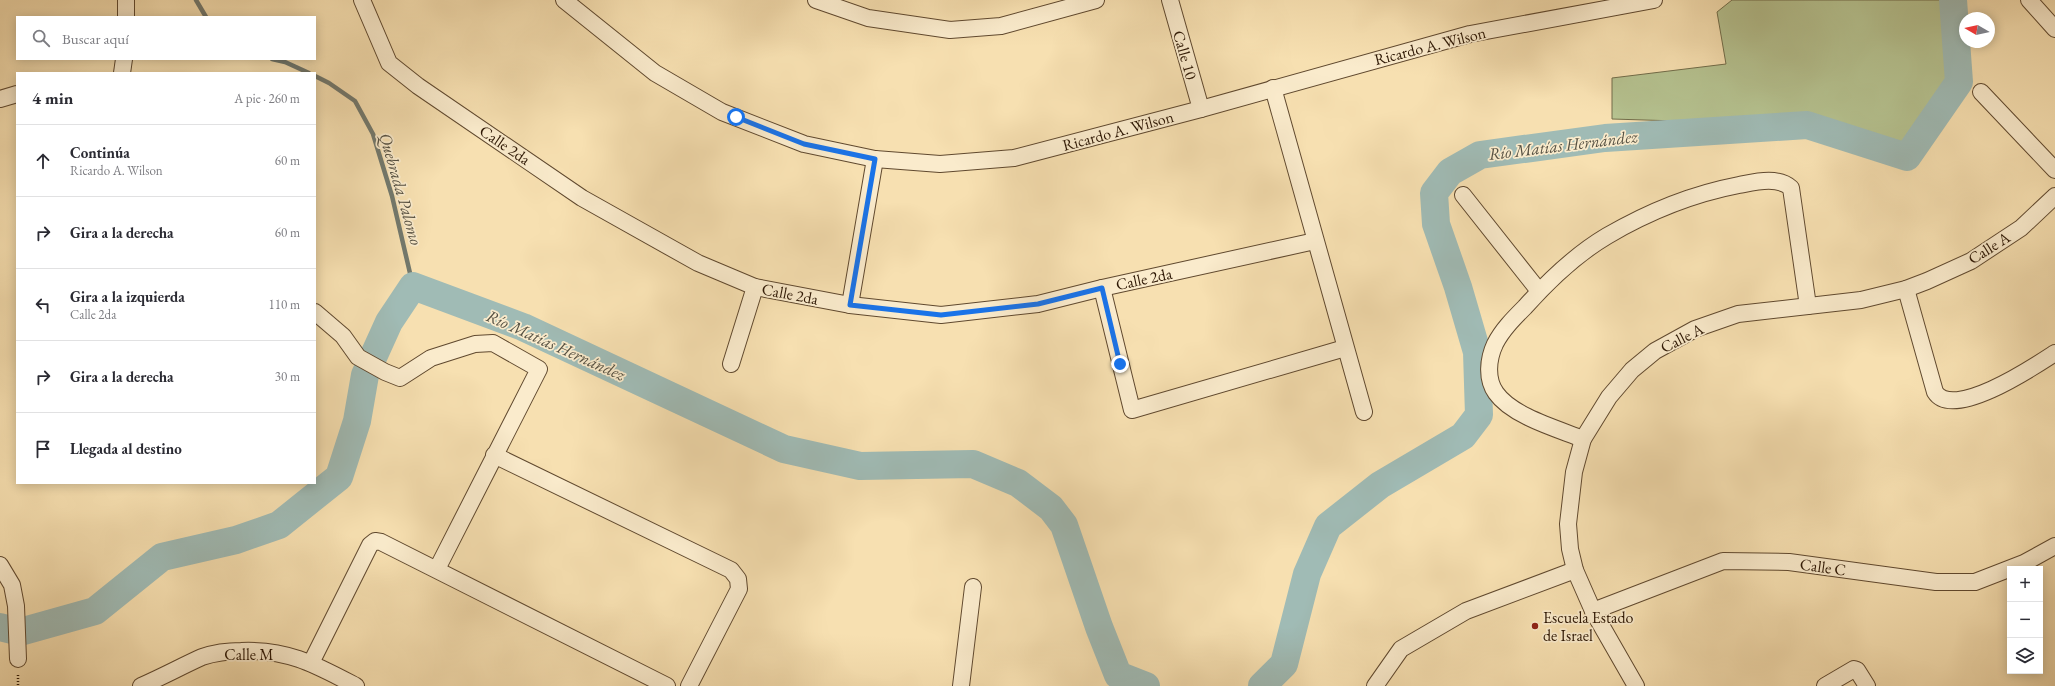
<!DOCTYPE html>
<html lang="es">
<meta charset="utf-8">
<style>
:root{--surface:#fff;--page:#f2f2f3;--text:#2b2b33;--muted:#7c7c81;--line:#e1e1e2}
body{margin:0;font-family:"EB Garamond",serif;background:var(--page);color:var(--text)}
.controls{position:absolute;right:12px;bottom:12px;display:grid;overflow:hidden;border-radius:0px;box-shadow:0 2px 10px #0003}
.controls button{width:36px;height:36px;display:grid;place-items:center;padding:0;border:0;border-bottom:1px solid var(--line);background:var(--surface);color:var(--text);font:20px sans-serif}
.compass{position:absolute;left:1959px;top:12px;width:36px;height:36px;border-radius:50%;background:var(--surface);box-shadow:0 2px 10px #0003;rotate:279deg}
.stop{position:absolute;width:12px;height:12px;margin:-9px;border:3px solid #1a73e8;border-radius:50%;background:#fff}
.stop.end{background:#1a73e8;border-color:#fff;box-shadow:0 1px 4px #0008}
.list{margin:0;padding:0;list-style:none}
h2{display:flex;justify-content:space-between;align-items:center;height:52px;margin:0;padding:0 16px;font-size:17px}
h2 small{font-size:13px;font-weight:400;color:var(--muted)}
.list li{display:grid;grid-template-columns:26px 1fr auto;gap:12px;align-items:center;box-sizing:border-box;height:72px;padding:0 16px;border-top:1px solid var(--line)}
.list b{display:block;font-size:15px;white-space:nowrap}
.list p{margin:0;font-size:13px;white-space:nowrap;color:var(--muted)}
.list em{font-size:13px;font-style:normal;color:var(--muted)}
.icon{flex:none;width:22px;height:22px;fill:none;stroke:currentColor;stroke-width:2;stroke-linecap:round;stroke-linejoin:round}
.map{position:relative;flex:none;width:2055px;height:686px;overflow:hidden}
.search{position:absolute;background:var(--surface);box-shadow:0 2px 10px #0003;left:16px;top:16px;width:300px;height:44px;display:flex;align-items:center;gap:10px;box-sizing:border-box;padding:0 14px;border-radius:0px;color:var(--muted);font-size:15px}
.panel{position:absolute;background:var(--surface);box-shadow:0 2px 10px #0003;left:16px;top:72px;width:300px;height:412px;border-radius:0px}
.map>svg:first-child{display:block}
.green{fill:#b6c391;stroke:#726d4a}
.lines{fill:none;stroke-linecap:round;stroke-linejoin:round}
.stream{stroke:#72796e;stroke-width:4.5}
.river{stroke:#a0bbb5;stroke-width:28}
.minor-casing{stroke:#60492f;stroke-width:18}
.path{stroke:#2d1704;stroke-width:2.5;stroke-dasharray:1 2;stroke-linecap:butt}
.minor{stroke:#faebcc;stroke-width:16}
.route{stroke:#1a73e8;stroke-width:5}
.poi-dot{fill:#8f2418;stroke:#faebcc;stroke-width:1.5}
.labels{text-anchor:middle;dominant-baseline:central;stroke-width:3.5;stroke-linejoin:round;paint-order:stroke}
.street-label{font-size:16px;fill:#2d1704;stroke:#faebcc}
.poi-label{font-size:16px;fill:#2d1704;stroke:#faebcc;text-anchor:start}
.water-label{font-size:17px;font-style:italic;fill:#555042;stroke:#faebcc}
</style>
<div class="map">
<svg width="2055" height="686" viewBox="0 0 2055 686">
<rect width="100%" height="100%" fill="#f7e0b1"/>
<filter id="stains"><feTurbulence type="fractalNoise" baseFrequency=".005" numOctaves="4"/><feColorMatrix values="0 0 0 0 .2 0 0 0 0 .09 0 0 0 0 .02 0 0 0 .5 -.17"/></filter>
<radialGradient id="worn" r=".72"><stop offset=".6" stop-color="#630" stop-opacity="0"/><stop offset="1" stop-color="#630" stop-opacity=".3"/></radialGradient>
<polygon class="green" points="1732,0 1953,0 1959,82 1907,157 1807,125 1612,119 1612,78 1726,64 1717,12"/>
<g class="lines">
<g class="stream">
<polyline points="196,0 206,17"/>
<polyline points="272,59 285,62 309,73"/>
<polyline points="315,76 329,83 355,101 373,134 392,196 413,286"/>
</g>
<g class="river">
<polyline points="0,627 20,632 95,611 162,557 236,540 279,525 339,477 357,421 365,375 389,322 413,286 523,327 784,449 860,466 973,464 1018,483 1051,508 1064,525 1099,627 1118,675 1146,686"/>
<polyline points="1262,686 1284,664 1307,574 1328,526 1380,485 1463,436 1479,415 1477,352 1458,287 1436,224 1434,193 1450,172 1480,155 1605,138 1807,125 1907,157 1959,82 1953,0"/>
</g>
<defs>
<g id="minor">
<polyline points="126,0 126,17"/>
<polyline points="362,0 389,63 418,86 582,198 698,263 755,287 850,305 941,315 1038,304 1102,288 1315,241"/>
<polyline points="564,0 655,73 722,112 804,144 875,159 940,164 1014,158 1201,109 1470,34 1654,0"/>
<polyline points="816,0 868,18 950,30 1001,26 1096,0"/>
<polyline points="1170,0 1201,109"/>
<polyline points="2029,0 2055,29"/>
<polyline points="122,73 124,59"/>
<polyline points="1273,88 1364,412"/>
<polyline points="1981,92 2055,170"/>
<polyline points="0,99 17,94"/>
<polyline points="1463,195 1539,291"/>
<polyline points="1102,288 1132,410 1345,348"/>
<path d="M1906,289l29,103c18,29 100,-26 120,-39"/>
<polyline points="850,305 875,159"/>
<polyline points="315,312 343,336 358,357 385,372 400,378 431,358 475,344 493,343 539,369 437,569"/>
<polyline points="731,364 755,287"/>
<path d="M1583,439c-25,-10 -71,-23 -87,-46 -10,-14 -8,-34 -1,-49 7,-14 19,-26 30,-37 25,-28 50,-52 82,-71 41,-24 85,-42 132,-51 16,-3 39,-9 52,3l17,118"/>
<polyline points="494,455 731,570 738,579 739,589 689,686"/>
<polyline points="0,565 12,585 16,606 18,659"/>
<polyline points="1593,611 1723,561 1789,562 1936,582 1975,582 2024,563 2055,546"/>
<polyline points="311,663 370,545 375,541 381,542 667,686"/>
<path d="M141,686c21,-9 41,-20 61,-29 12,-4 26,-6 39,-6 47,-2 75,14 115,35"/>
<polyline points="961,686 973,587"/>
<polyline points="1375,686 1401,649 1466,611 1575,570"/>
<polyline points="1636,686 1593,611 1575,570 1570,549 1568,524 1574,472 1583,439 1609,397 1632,370 1655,351 1695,329 1738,314 1861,300 1906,289 1927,281 1971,261 2021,228 2055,196"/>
<polyline points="1825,686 1854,669 1857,670 1867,686"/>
</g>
</defs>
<use href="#minor" class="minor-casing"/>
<polyline class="path" points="18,675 18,686"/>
<use href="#minor" class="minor"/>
</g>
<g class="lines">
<polyline class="route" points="736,117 804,144 875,159 850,305 941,315 1038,304 1102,288 1120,364"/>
</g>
<circle class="poi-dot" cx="1535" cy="626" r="4"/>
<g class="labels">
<g class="street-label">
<text transform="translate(1430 46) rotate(-14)">Ricardo A. Wilson</text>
<text transform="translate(1185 55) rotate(74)">Calle 10</text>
<text transform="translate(1118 131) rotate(-15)">Ricardo A. Wilson</text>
<text transform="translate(505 145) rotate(34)">Calle 2da</text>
<text transform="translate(1989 248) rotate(-32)">Calle A</text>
<text transform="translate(1144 279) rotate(-12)">Calle 2da</text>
<text transform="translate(790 294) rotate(11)">Calle 2da</text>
<text transform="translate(1682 338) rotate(-27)">Calle A</text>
<text transform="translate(1823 567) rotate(8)">Calle C</text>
<text x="249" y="654">Calle M</text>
</g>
<g class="poi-label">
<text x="1543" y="617">Escuela Estado<tspan x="1543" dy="18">de Israel</tspan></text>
</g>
<g class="water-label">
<text transform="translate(1563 145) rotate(-7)">Río Matías Hernández</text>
<text transform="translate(401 189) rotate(74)">Quebrada Palomo</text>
<text transform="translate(556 345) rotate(24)">Río Matías Hernández</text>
</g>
</g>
<rect width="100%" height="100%" filter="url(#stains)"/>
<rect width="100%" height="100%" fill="url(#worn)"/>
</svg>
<div class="controls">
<button>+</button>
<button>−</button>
<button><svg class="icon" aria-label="layers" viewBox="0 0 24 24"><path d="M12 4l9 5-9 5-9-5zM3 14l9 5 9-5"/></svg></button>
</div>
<svg class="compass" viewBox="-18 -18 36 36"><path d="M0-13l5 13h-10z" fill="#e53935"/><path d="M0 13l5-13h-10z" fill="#7c7c81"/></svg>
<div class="stop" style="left:736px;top:117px"></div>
<div class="stop end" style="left:1120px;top:364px"></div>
<div class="search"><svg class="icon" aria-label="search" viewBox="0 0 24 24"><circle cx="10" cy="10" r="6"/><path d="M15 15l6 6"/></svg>Buscar aquí</div>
<section class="panel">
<h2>4 min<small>A pie · 260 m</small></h2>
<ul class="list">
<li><svg class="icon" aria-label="ahead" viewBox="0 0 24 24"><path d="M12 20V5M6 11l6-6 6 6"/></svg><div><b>Continúa</b><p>Ricardo A. Wilson</p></div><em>60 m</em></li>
<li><svg class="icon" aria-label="right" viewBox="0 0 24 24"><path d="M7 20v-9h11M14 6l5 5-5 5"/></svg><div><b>Gira a la derecha</b></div><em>60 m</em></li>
<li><svg class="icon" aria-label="left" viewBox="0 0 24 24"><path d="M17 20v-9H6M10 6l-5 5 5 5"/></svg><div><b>Gira a la izquierda</b><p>Calle 2da</p></div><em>110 m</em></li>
<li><svg class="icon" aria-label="right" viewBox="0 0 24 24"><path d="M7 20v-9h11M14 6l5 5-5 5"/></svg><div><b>Gira a la derecha</b></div><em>30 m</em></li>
<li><svg class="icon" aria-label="arrive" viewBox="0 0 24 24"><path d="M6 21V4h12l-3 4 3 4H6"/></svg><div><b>Llegada al destino</b></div></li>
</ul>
</section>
</div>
